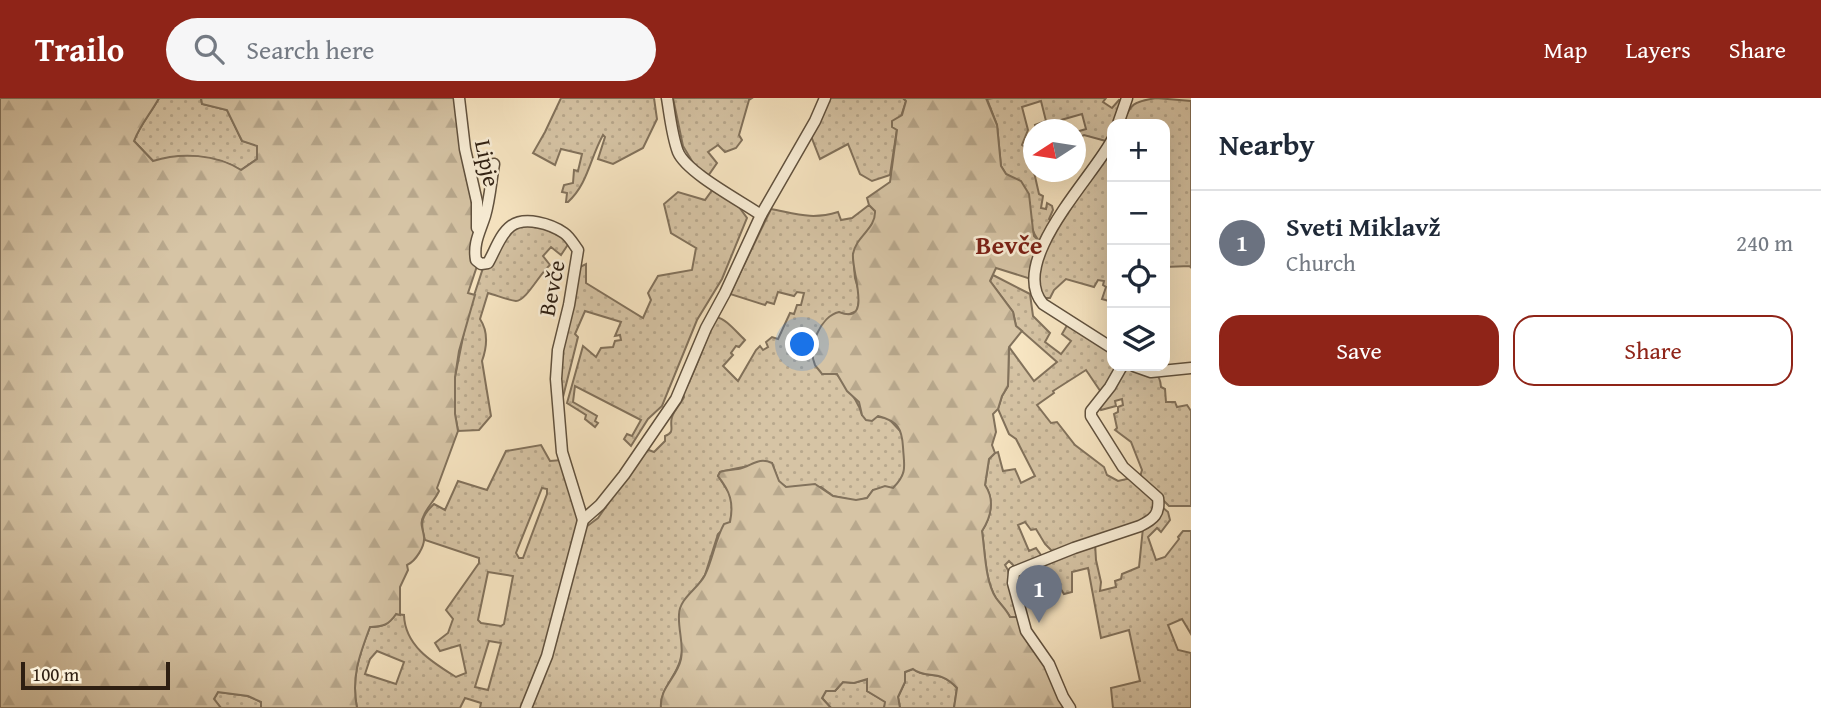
<!DOCTYPE html>
<meta charset="utf-8">
<style>
:root{--surface:#fff;--page:#f6f6f7;--text:#1f2937;--muted:#747a83;--line:#e0e1e3;--accent:#8f2418}
body{margin:0;font-family:"Gentium Book Plus",serif;background:var(--page);color:var(--text)}
.controls{position:absolute;right:21px;top:21px;display:grid;overflow:hidden;border-radius:14px;box-shadow:0 7px 28px #0002}
.controls button{width:63px;height:63px;display:grid;place-items:center;padding:0;border:0;border-bottom:2px solid var(--line);background:var(--surface);color:var(--text);font:35px sans-serif}
.compass{position:absolute;left:1023px;top:21px;width:63px;height:63px;border-radius:50%;background:var(--surface);box-shadow:0 7px 28px #0002;rotate:258deg}
.scale{position:absolute;left:21px;bottom:18px;width:149px;box-sizing:border-box;padding-left:7px;border:4px solid #2e1f12;border-top:0;font-size:19px;line-height:24px;white-space:nowrap;color:#2e1f12;-webkit-text-stroke:5px #faefd8;paint-order:stroke}
.you{position:absolute;left:803px;top:247px;width:24px;height:24px;margin:-18px;border:5px solid #fff;border-radius:50%;background:#1a73e8;box-shadow:0 0 0 10px #1a73e833}
.badge{display:grid;place-items:center;width:46px;height:46px;border-radius:50%;background:var(--accent);color:#fff;font-size:23px;font-weight:700}
.pin{position:absolute;translate:-50% -58px;filter:drop-shadow(0 2px 4px #0008)}
.pin::after{content:'';position:absolute;top:37px;width:24px;height:21px;background:inherit;clip-path:polygon(0 0,100% 0,50% 100%)}
.list{margin:0;padding:0;list-style:none}
h2{display:flex;justify-content:space-between;align-items:center;height:91px;margin:0;padding:0 28px;font-size:30px}
h2 small{font-size:23px;font-weight:400;color:var(--muted)}
.list li{display:grid;grid-template-columns:46px 1fr auto;gap:21px;align-items:center;box-sizing:border-box;height:105px;padding:0 28px;border-top:2px solid var(--line)}
.list b{display:block;font-size:26px;white-space:nowrap}
.list p{margin:0;font-size:23px;white-space:nowrap;color:var(--muted)}
.list em{font-size:23px;font-style:normal;color:var(--muted)}
.actions{display:flex;gap:14px;padding:21px 28px}
.actions a{flex:1;padding:16px 0;border:2px solid var(--accent);border-radius:21px;text-align:center;font-size:24px;color:var(--accent)}
.actions .main{background:var(--accent);color:#fff}
.icon{flex:none;width:38px;height:38px;fill:none;stroke:currentColor;stroke-width:2;stroke-linecap:round;stroke-linejoin:round}
.map{position:relative;flex:none;width:1191px;height:610px;overflow:hidden}
header{display:flex;align-items:center;gap:42px;box-sizing:border-box;height:98px;padding:0 35px;background:var(--accent);color:#fff}
header strong{font-size:33px}
nav{display:flex;gap:38px;margin-inline-start:auto;font-size:24px}
.search{width:490px;height:63px;background:var(--page);display:flex;align-items:center;gap:18px;box-sizing:border-box;padding:0 24px;border-radius:38px;color:var(--muted);font-size:26px}
main{display:flex}
aside{flex:1;background:var(--surface)}
.map>svg:first-child{display:block}
.grass{fill:url(#grass-dots);stroke:#82725c;stroke-width:2;fill-rule:evenodd}
.forest{fill:url(#forest-firs);stroke:#82725c;stroke-width:2}
.lines{fill:none;stroke-linecap:round;stroke-linejoin:round}
.minor-casing{stroke:#60513e;stroke-width:13}
.minor{stroke:#faefd8;stroke-width:10}
.labels{text-anchor:middle;dominant-baseline:central;stroke-width:5;stroke-linejoin:round;paint-order:stroke}
.street-label{font-size:23px;fill:#2e1f12;stroke:#faefd8}
.quarter-label{font-size:26px;font-weight:bold;fill:#7a1f14;stroke:#faefd8}
</style>
<header>
<strong>Trailo</strong>
<div class="search"><svg class="icon" aria-label="search" viewBox="0 0 24 24"><circle cx="10" cy="10" r="6"/><path d="M15 15l6 6"/></svg>Search here</div>
<nav><a>Map</a><a>Layers</a><a>Share</a></nav>
</header>
<main>
<div class="map">
<svg width="1191" height="610" viewBox="0 0 1191 610">
<defs>
<pattern id="grass-dots" width="8" height="8" patternUnits="userSpaceOnUse" patternTransform="scale(1.75)"><rect width="8" height="8" fill="#d6c4a5"/><path d="M2 2h.1M6 6h.1" fill="none" stroke="#b8a88d" stroke-width="1.8" stroke-linecap="round"/></pattern>
<pattern id="forest-firs" width="22" height="20" patternUnits="userSpaceOnUse" patternTransform="scale(1.75)"><rect width="22" height="20" fill="#d6c4a5"/><path d="M5 1l3.5 6h-7zM16 11l3.5 6h-7z" fill="#b8a88d"/></pattern>
</defs>
<rect width="100%" height="100%" fill="#f8e6c3"/>
<filter id="stains"><feTurbulence type="fractalNoise" baseFrequency=".00286" numOctaves="4"/><feColorMatrix values="0 0 0 0 .2 0 0 0 0 .09 0 0 0 0 .02 0 0 0 .5 -.17"/></filter>
<radialGradient id="worn" r=".72"><stop offset=".6" stop-color="#630" stop-opacity="0"/><stop offset="1" stop-color="#630" stop-opacity=".3"/></radialGradient>
<g class="grass">
<path d="M159,0h42l1,6 25,6 15,31 15,4v14l-16,11c-24,-15 -61,-18 -87,-8l-20,-21c6,-16 17,-28 25,-43z"/>
<path d="M561,0h93l3,21 -14,29 -30,16 -15,-5 7,-22 -2,-2c-13,23 -15,49 -35,67h-2l1,-9 -5,-1 2,-7 9,-2 1,-13 4,1 4,-17 -21,-5 -6,16 -22,-12 12,-21z"/>
<polygon points="673,0 752,0 749,2 739,37 742,42 736,50 725,54 718,47 708,54 717,65 708,78 695,68 683,48"/>
<polygon points="827,0 903,0 906,3 897,31 890,77 872,83 860,76 848,46 820,61 811,38"/>
<path d="M993,0h113l-3,4 9,6 7,-8 4,2 -8,22h-3v7l-6,10 -22,-6 -8,4v-7l10,-3 -4,-15 -21,6 4,9h-29l-1,-4 11,-4 -5,-20 -19,6 6,23 -6,15 11,8 1,19 5,22 4,2 -2,12 5,1 1,-6 5,3 1,4 -4,9 2,2 -10,22c-11,-11 -12,-25 -11,-40l-16,-24 -8,-5 -5,-8 -4,-41 -10,-26z"/>
<path d="M1156,0l35,3v167l-1,-2 -25,1v-143h-43c9,-21 11,-22 34,-26z"/>
<polygon points="1112,48 1112,204 1102,201 1106,189 1103,187 1104,183 1098,182 1094,189 1066,181 1054,192 1050,200 1044,200 1038,189 1040,168 1047,146"/>
<path d="M713,91l26,18 8,11 -25,61 -25,41 -35,86 -14,13 -17,27 -7,-7 3,-5 5,2 9,-16 -66,-34 -2,16 24,14 -2,5 3,2 -3,4 -10,-8 1,-4 -19,-12 16,-57 13,11 5,-9 12,-1 2,-6 6,-1 -1,-5 -5,1 6,-14 -36,-11 -10,23 3,3 -16,64c-10,-40 10,-94 18,-134l6,-3v19l57,35 8,-18 -3,-7 10,-17 34,-6 4,-22 -25,-15 -7,-29 14,-12 27,8z"/>
<path d="M869,107l6,6 1,7 -23,36 2,24 5,17 -3,16 -10,4 -10,59c9,14 21,25 25,41l26,3 15,16 3,31 -5,15 -8,8 -20,2 -6,8 -11,3 -23,-5 -12,-9h-35l-7,-5 -7,-19c-19,1 -34,5 -52,9l-2,4 12,18 3,12 -3,17 -12,11 -13,41 -26,40c2,15 6,31 1,46 -5,17 -20,28 -19,47h-132l57,-181 12,-9 48,-69 8,3 11,-11v-5c11,-4 4,-9 7,-19 2,-7 9,-14 12,-20l-1,-3c14,-25 21,-51 33,-77 11,2 20,15 29,23l-6,7 -3,-1 -5,7 2,2 -10,11 15,15 18,-31 4,-4 3,4 5,-3 -2,-5 6,-5 6,2 12,-26 4,1 3,-9h4l3,-12 -7,-1 -3,4 -16,-4 -4,12 -7,-2 -2,3 -35,-11 41,-85c26,5 41,11 67,3l3,8 11,-2z"/>
<path d="M535,127l25,10 9,8 -8,12 -10,-8 -8,9 7,9c-10,8 -24,36 -34,36 -9,-1 -20,-6 -28,-8l-8,26c8,12 7,28 2,42l9,55 -12,14 -21,1 -3,-17v-37l12,-60 16,-49 32,-42z"/>
<path d="M993,177l37,19 3,22 17,17 -5,9 16,12 10,-13 -9,-7 7,-12 43,30v14h6l-15,29 -17,-25 -33,21 1,2 -17,12 14,18 6,-1 18,23 29,22 3,8 11,6 13,-3 26,25 -7,16 -96,34 -9,-9 -9,-15 -5,1 -6,-8 -7,3 11,26 7,-3 5,7v4l-26,8 -6,-6 -4,4 3,5 10,47h-8c-4,-8 -9,-12 -14,-19 -11,-17 -11,-47 -14,-67 9,-14 13,-31 3,-46l4,-26 6,-6 3,-1 5,19 12,-2 6,14 14,-7 -19,-37 -7,-5 -11,-25 4,-13 6,-10 1,-39 25,34 23,-19 -41,-36 -3,-14 -23,-31z"/>
<path d="M1130,268c16,4 30,2 31,21l4,2 1,13h9l2,5 10,-2 4,6v95h-22l-29,-29 2,-7 -11,-28 -16,-12 2,-2 -3,-14 4,-2v-5l5,-2 -1,-6 -7,2 1,5 -15,4 -1,-2 25,-41z"/>
<path d="M541,347l9,16 12,-1 14,43 3,24 -33,124 -22,57h-44l1,-5 -16,-5 -5,10h-103c-6,-30 2,-53 13,-81 12,0 19,-3 26,-13l8,1c1,31 28,47 52,62l10,-4 -6,-28 -20,6 -5,-8 13,-10 5,-14 -7,-9 33,-47v-5l-54,-18c-5,-17 -4,-24 9,-36l11,6 13,-29 29,9 19,-39zM542,390l5,1v5l-24,64h-4l-3,-5zM488,474l25,4 -9,48 -3,2 -20,-3 -3,-3zM489,543l12,2 -13,47 -13,-3zM377,553l27,11 -8,22 -31,-10 5,-15z"/>
<polygon points="1162,409 1168,414 1170,422 1161,434 1157,430 1148,439 1156,462 1165,459 1179,441 1178,439 1183,433 1191,433 1191,536 1182,521 1168,527 1178,552 1191,555 1191,610 1113,610 1111,590 1140,583 1129,532 1101,540 1088,470 1072,474 1072,494 1064,496 1053,479 1046,481 1045,487 1018,496 1015,482 1019,474 1095,445 1096,462 1101,484 1100,493 1116,489 1115,483 1121,481 1122,476 1139,469 1143,430"/>
<path d="M913,571c14,11 26,-1 44,19l-3,20h-54l-2,-11 7,-15v-10z"/>
<polygon points="868,581 867,593 886,604 884,610 831,610 822,600 826,593 835,593 843,584 854,585"/>
<polygon points="218,594 248,598 261,604 261,610 221,610 214,601"/>
</g>
<g class="forest">
<path d="M0,0h159c-8,15 -19,27 -25,43l19,20c28,-9 63,-7 88,9l16,-11v-13l-15,-5 -15,-31 -25,-6 -1,-6h256l18,129 -4,25 6,14 -9,27 7,2 -16,56 -4,26v37l3,17 -21,57 2,3c-4,9 -11,15 -15,24 -5,9 -1,13 0,22 1,9 -8,24 -17,28l1,5 -8,17v28l-4,-1c-8,12 -13,12 -26,13 -11,29 -19,51 -13,81h-96v-6l-13,-6 -30,-4 -4,7 7,9h-221z"/>
<path d="M903,0h83l11,27 4,41 5,8 15,7 8,13 4,36 1,6 7,7 -10,36 -35,-11 -6,13 23,31 3,14 6,5 -13,16 -1,39 -6,10 -4,13 -5,5 3,18 -4,13 3,8 -6,6 -4,26c10,15 6,32 -3,46 3,20 3,50 14,67 5,7 10,11 14,19h8l10,26 21,26 16,39h-111l3,-20c-18,-20 -30,-8 -44,-19l-8,3v10l-7,15 2,11h-16l1,-6 -18,-11v-12l-13,4 -11,-1 -8,9h-9l-4,7 9,10h-170c-2,-20 16,-30 20,-49 3,-15 -3,-29 -2,-44 0,-17 19,-26 26,-40 8,-16 10,-35 19,-51l6,-2c4,-19 0,-31 -12,-46l2,-4c6,-2 12,-2 18,-3 13,-2 20,-13 34,-6l7,18 7,6 29,-3 18,12 23,4 11,-2 6,-8 12,-4 8,2c15,-15 11,-22 10,-41 -1,-18 -5,-26 -25,-31l-6,5 -6,-1 -4,-5 -3,-13 -12,-11 -10,-17h-15c-2,-3 -5,-6 -7,-9 -8,-18 6,-49 24,-53 35,14 12,-41 14,-58 3,-18 23,-25 22,-43l-6,-6 -2,-7 23,-16 7,-52 -5,-3v-6l10,-6 4,-14z"/>
</g>
<g class="lines">
<defs>
<g id="minor">
<polyline points="459,0 465,51 477,104 477,130"/>
<path d="M667,0c3,18 5,38 11,54 9,21 63,49 83,63"/>
<polyline points="1118,26 1127,0"/>
<path d="M1112,42c-19,37 -105,122 -69,164l69,44"/>
<path d="M494,66c-3,17 -4,35 -9,52 -5,16 -12,27 -9,44l5,4 7,-1c7,-12 12,-29 23,-37 14,-10 40,-2 53,7 6,4 10,12 14,17l-9,55 -11,45 -2,29 6,73 21,68"/>
<polyline points="1134,268 1151,274 1191,270"/>
<polyline points="526,610 547,558 583,422 600,407 624,377 676,301 706,230 725,195 761,117 815,23 825,0"/>
<path d="M1070,610l-7,-11 -14,-33 -23,-33 -13,-48 1,-11 60,-24 66,-22c14,-7 20,-12 18,-28l-35,-31 -32,-51v-5l19,-24 12,-21"/>
</g>
</defs>
<use href="#minor" class="minor-casing"/>
<use href="#minor" class="minor"/>
</g>
<g class="labels">
<g class="street-label">
<text transform="translate(488 65) rotate(78)">Lipje</text>
<text transform="translate(551 190) rotate(-79)">Bevče</text>
</g>
<g class="quarter-label">
<text x="1009" y="146">Bevče</text>
</g>
</g>
<rect width="100%" height="100%" filter="url(#stains)"/>
<rect width="100%" height="100%" fill="url(#worn)"/>
</svg>
<div class="controls">
<button>+</button>
<button>−</button>
<button><svg class="icon" aria-label="locate" viewBox="0 0 24 24"><circle cx="12" cy="12" r="6"/><path d="M12 2v4M12 18v4M2 12h4M18 12h4"/></svg></button>
<button><svg class="icon" aria-label="layers" viewBox="0 0 24 24"><path d="M12 4l9 5-9 5-9-5zM3 14l9 5 9-5"/></svg></button>
</div>
<svg class="compass" viewBox="-18 -18 36 36"><path d="M0-13l5 13h-10z" fill="#e53935"/><path d="M0 13l5-13h-10z" fill="#747a83"/></svg>
<div class="scale">100 m</div>
<div class="you"></div>
<div class="pin badge" style="left:1039px;top:525px;background:#6b7280">1</div>
</div>
<aside>
<h2>Nearby<small></small></h2>
<ul class="list">
<li><span class="badge" style="background:#6b7280">1</span><div><b>Sveti Miklavž</b><p>Church</p></div><em>240 m</em></li>
</ul>
<div class="actions"><a class="main">Save</a><a>Share</a></div>
</aside>
</main>
